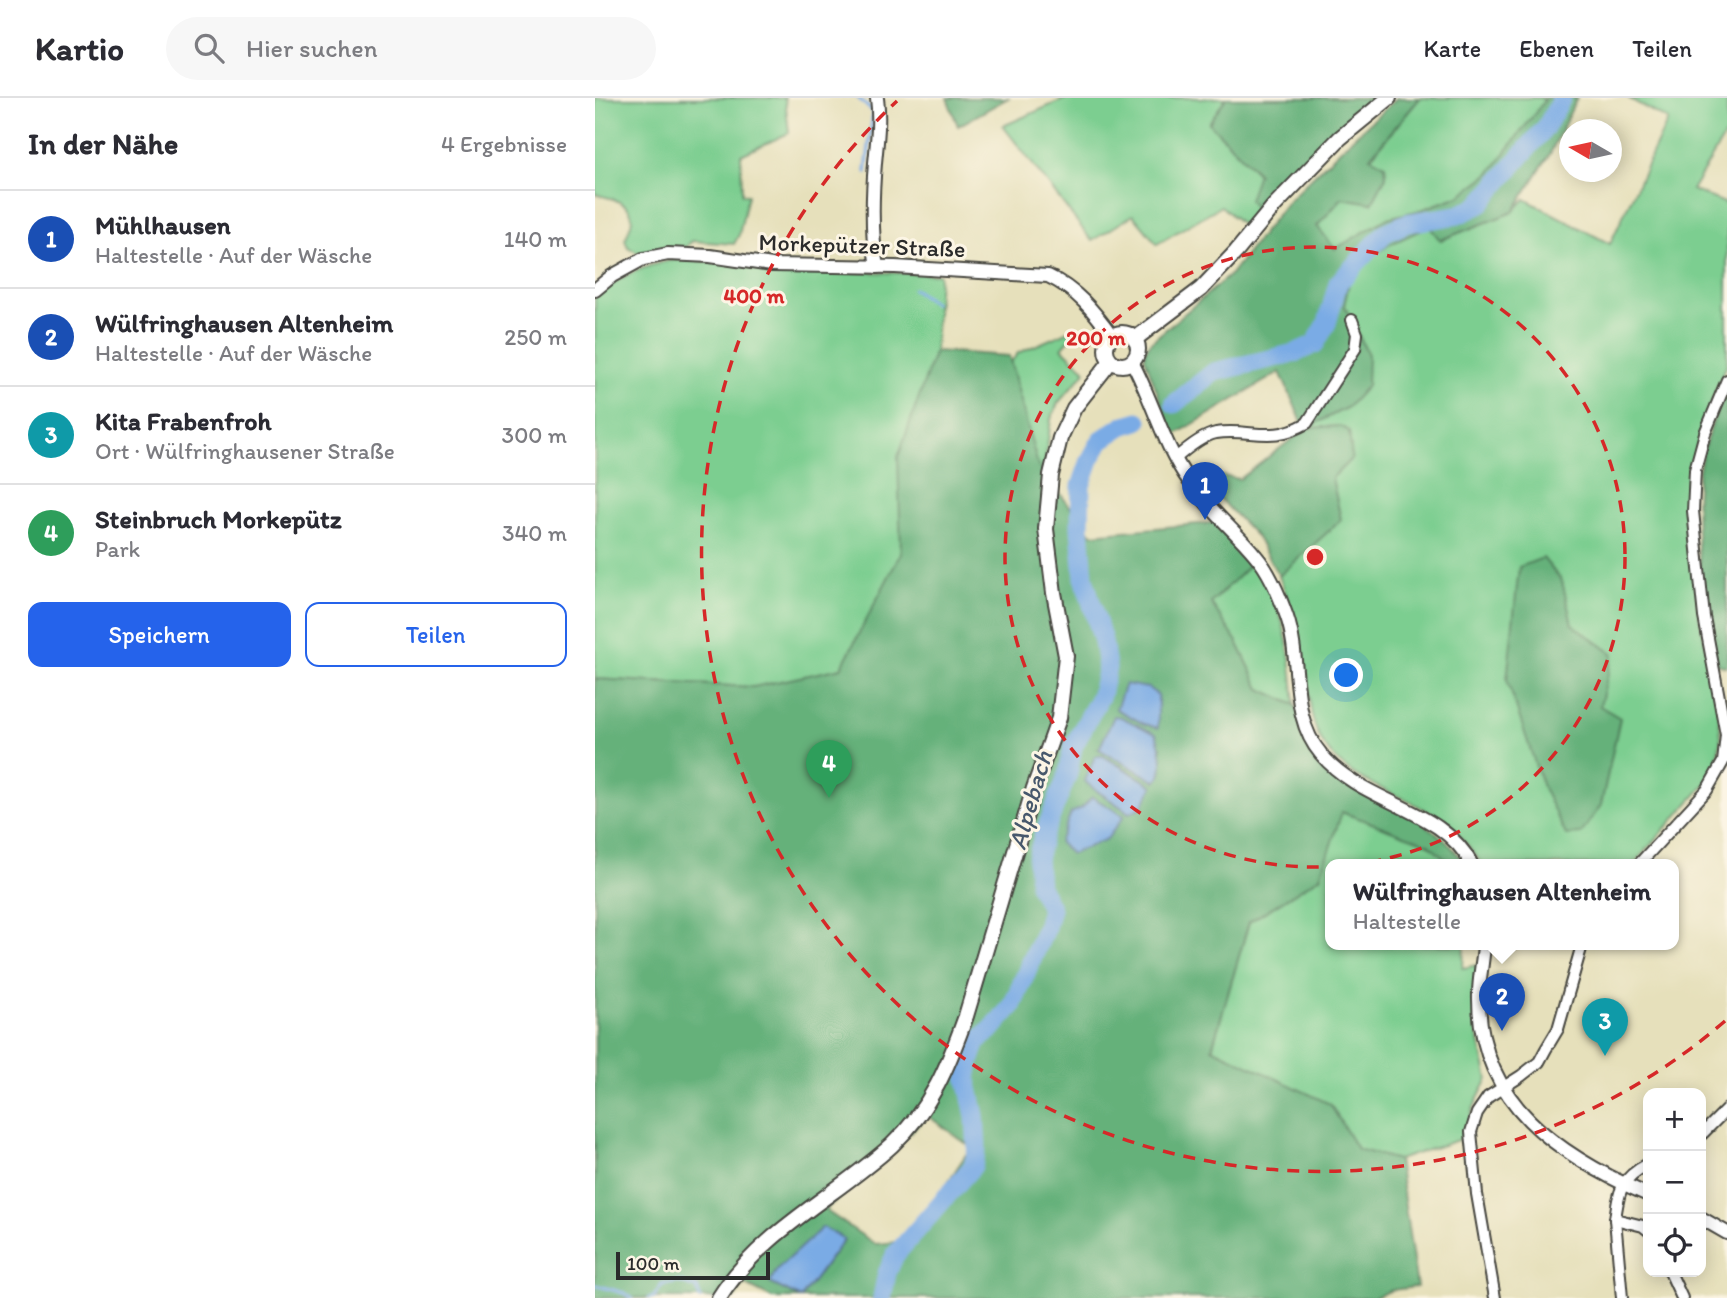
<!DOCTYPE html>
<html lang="de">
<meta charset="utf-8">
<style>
:root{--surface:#fff;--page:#f7f7f7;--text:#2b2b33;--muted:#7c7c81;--line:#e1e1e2;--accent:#2563eb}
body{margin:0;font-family:Itim,sans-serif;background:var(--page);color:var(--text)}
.controls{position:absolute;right:21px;bottom:21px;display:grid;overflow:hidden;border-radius:14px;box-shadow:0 4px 18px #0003}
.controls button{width:63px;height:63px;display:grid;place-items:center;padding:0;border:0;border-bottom:2px solid var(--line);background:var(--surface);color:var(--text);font:35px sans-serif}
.compass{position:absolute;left:964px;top:21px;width:63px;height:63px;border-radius:50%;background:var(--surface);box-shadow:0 4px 18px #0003;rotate:279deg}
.scale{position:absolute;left:21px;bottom:18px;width:154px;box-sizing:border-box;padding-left:7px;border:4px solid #2b2b2b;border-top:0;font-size:19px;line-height:24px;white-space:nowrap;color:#2b2b2b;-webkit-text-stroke:5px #fcf5e5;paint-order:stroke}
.you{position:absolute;left:752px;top:578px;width:24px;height:24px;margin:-18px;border:5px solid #fff;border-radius:50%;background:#1a73e8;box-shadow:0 0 0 10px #1a73e833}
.badge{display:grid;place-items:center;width:46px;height:46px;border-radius:50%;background:var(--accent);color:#fff;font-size:23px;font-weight:700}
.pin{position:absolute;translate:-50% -58px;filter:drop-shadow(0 2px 4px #0008)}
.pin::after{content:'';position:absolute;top:37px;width:24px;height:21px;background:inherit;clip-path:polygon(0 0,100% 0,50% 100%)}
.popup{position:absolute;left:730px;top:761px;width:354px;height:91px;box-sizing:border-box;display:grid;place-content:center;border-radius:14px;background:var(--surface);filter:drop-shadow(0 2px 5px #0005);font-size:23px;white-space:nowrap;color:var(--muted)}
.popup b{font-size:26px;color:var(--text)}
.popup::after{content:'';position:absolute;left:50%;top:100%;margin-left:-14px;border:14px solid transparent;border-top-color:var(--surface)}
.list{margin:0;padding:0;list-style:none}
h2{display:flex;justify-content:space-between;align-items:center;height:91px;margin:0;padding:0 28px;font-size:30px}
h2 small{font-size:23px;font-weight:400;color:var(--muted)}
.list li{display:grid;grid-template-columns:46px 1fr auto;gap:21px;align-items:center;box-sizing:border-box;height:98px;padding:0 28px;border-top:2px solid var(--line)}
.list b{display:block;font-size:26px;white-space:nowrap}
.list p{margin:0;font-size:23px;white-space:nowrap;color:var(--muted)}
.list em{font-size:23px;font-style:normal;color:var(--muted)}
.actions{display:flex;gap:14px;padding:21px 28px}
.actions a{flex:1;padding:16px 0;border:2px solid var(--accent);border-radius:14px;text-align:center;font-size:24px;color:var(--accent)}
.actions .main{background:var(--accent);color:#fff}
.icon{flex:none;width:38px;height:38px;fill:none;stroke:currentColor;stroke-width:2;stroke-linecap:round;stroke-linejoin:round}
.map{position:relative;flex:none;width:1132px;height:1200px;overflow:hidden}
header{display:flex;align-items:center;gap:42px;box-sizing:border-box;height:98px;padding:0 35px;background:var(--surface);border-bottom:2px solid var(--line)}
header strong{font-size:33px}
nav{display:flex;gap:38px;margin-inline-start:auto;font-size:24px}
.search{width:490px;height:63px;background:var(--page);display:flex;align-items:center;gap:18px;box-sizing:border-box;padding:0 24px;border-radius:38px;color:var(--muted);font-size:26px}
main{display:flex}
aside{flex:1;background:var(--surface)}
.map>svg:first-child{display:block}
.green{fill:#7cce90;stroke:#547c5e;stroke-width:2}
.forest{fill:#65b17a;stroke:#486e52;stroke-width:2;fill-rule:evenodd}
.water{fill:#7aabe5;stroke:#526b88;stroke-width:2}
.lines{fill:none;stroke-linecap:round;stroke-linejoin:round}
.stream{stroke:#7aabe5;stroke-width:3.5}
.river{stroke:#7aabe5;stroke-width:19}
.minor-casing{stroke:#474641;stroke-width:14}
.tertiary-casing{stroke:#474641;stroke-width:16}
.secondary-casing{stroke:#474641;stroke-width:18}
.minor{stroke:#fff;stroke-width:10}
.tertiary{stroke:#fff;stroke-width:12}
.secondary{stroke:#fff;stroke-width:14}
.ring{fill:none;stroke:#d62828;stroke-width:3.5;stroke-dasharray:12 9}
.labels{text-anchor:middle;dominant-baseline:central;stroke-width:6;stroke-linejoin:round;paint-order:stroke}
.street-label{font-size:24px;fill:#2b2b2b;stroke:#fcf5e5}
.water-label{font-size:26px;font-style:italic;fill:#47586c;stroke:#fcf5e5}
.centre{fill:#d62828;stroke:#fcf5e5;stroke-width:3.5}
.ring-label{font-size:21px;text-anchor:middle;font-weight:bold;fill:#d62828;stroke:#fcf5e5;stroke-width:6;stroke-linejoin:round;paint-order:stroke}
</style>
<header>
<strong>Kartio</strong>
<div class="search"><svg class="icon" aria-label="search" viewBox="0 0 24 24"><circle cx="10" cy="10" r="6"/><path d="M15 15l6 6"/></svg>Hier suchen</div>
<nav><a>Karte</a><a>Ebenen</a><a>Teilen</a></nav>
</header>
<main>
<aside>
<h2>In der Nähe<small>4 Ergebnisse</small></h2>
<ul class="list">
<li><span class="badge" style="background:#1a4fb4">1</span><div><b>Mühlhausen</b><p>Haltestelle · Auf der Wäsche</p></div><em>140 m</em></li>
<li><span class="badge" style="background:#1a4fb4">2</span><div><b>Wülfringhausen Altenheim</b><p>Haltestelle · Auf der Wäsche</p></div><em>250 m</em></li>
<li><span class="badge" style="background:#0f9aa8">3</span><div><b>Kita Frabenfroh</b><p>Ort · Wülfringhausener Straße</p></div><em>300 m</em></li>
<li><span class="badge" style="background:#2e9e5b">4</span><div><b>Steinbruch Morkepütz</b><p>Park</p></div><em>340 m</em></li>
</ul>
<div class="actions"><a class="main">Speichern</a><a>Teilen</a></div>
</aside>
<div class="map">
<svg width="1132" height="1200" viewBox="0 0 1132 1200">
<rect width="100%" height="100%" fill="#fcf5e5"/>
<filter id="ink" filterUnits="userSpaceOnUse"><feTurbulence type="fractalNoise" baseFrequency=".0143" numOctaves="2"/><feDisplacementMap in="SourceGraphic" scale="14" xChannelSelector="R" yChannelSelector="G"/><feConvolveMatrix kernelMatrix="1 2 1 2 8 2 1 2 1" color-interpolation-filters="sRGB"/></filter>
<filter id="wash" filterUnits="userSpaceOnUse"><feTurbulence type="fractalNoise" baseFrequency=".00686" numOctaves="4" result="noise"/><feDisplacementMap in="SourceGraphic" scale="28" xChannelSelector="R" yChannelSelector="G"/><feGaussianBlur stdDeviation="1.57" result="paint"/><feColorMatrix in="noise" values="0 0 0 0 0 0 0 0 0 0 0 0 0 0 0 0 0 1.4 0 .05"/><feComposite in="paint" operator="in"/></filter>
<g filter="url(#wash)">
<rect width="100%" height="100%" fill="#e6e0bb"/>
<g class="green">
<path d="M0,0h190l4,35 -48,22 1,39 6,1 -9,40 -5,9 -42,-3 -7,7h-19l-27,6 -11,-7 -3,-7c2,-6 7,-15 7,-22 -1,-17 -24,-20 -37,-24z"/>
<polygon points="472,0 631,0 614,25 663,76 658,108 668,109 650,129 626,108 562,146 538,117 497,143 408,28"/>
<polygon points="825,0 946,0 950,3 895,76 864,98 826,112 793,120 740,151 722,128 747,100 777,105 791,78 790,67 775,60"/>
<path d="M1033,0h99v34l-35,58 35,14v160l-23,56 -15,57 1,57 9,79 20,104 2,20 -4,23 -7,19 -77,86h-151c-15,-24 -33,-42 -58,-56 -35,-20 -79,-29 -102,-67 -15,-26 -12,-55 -18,-83 -5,-29 -14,-55 -25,-83l62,-56 -9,-42 20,-20 -13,-32 -34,3 43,-22 20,-52 -24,-50 7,-32 37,-28 41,-19 12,14 72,-28 12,-13 85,45 58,-124z"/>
<path d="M77,162l50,2 54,8 163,4 -4,77 -7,19 75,2 15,-19 58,-25 2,2 -16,18 24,23 -28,32 -7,16 -9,65 -3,71 -444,307 154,-175 -154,-8v-383c26,-20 45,-29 77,-36z"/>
<path d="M658,464c32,42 38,92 42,143l-35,-16 -23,-47 -26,-39z"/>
<path d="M746,714l89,32 22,21h-121v80h133l-1,23 14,-3 -2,58 13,56c-10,19 -20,36 -21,58l-69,23 -41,-11 -27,-45 -118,-55 37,-127 71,-45z"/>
</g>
<g class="forest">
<polygon points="352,0 413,0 363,28"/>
<polygon points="631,0 785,0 726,49 668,109 658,108 654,102 663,75 614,25"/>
<polygon points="802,0 825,0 775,59 790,67 791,78 777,105 747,100 722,128 740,151 793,120 826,112 864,98 895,75 949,3 946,0 982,0 956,54 918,114 845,142 834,128 793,147 756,175 749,207 773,257 772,288 753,309 712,330 745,328 754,333 757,360 737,380 746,422 684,478 661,438 598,373 645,381 710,331 685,274 578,338 550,260 550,252 557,243 636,176 692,104 750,47"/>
<path d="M340,253l74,5 29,110 54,68 127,-12 34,40 -42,41 26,39 23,47 35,16 22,51 105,66 24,19 22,24h-16l-23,-21 -87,-32 -22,65 -71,45 -37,126 118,56 27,45 41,11 19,127 -25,3 -19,8h-572l43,-58 -74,43 30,15h-28l-28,-14 -10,14h-139v-619l158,8 88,-19 60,-115 -3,-96zM566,649v26l-5,8 -57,-32zM525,667l33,21 -24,27 -20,-16zM333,1018l43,31 -62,94 -34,3 -50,-34z"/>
<path d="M1132,290v279l-11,-3c-11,-57 -26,-138 -17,-194 5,-29 16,-55 28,-82z"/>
<polygon points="948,460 967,483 977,526 1018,556 1005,608 1025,620 1006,707 986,736 971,737 949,692 912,582 924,469"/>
</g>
<g class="water">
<polygon points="530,586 553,590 563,597 563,630 549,626 521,611"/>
<path d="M519,618l7,1 35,17c5,14 9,31 3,45l-4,2 -56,-32z"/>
<path d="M500,658h8l50,30 -11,21 -13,6c-12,-10 -35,-22 -44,-32z"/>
<polygon points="497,699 529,718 512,741 476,756 464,744 476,715 487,710"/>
<polygon points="228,1129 249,1141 206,1200 175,1185 182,1171"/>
</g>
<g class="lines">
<g class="stream">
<polyline points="263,0 278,14 271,74"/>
<polyline points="318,191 339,205"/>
<polyline points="0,1187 29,1195 37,1200"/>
<polyline points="54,1200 59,1199 67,1187 84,1184 102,1190 105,1200"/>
</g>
<g class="river">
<polyline points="579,306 619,274 700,255 720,246 732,225 743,185 790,135 812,125 863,117 884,107 951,29 967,0"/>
<polyline points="287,1200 292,1175 300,1157 378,1068 382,1051 380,1018 372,981 375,964 382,943 396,932 417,908 451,829 456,811 444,788 442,761 448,738 473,676 478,649 506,597 512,569 508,543 489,480 485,429 486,388 495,362 506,342 527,328 543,323"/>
</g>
</g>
</g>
<g filter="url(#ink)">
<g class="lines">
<defs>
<g id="minor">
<path d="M580,361c10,-9 27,-23 41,-26 35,-5 55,11 91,-10l48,-74 2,-15 -5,-14"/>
<polyline points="1043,767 1112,692 1128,664 1131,637 1109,519 1098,413 1100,372 1110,335 1132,282"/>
<polyline points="1106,1037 1132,1011"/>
<path d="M1053,1066c-27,14 -29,26 -33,55l28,7 5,4"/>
<polyline points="1020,1121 1027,1200"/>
<polyline points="1075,1174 1087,1200"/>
<polyline points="900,1200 882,1096 876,1034 882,1015 893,999 926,978 944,964 951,951 963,931 987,847"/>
</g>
<g id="tertiary">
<path d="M282,169c-6,-34 -5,-69 -2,-104 2,-22 5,-43 2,-65"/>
<path d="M0,192l17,-14 31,-17 25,-5 42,2 62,9 123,2 153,9c28,13 46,35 64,60"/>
<path d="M537,264c21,39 31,83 57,119 19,28 46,49 67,75 14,16 24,41 31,61 15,44 2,100 34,137 41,50 122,53 151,111"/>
<path d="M889,847c-1,16 -5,33 -5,49 -2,109 81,162 169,201"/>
<polyline points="1106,1120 1132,1135"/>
</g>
<g id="secondary">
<circle cx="527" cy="251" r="16"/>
<polyline points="540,241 606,191 641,154 679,108 745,40 794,0"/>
<path d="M124,1200c41,-66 117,-102 173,-153 40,-38 56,-79 74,-129l68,-228 25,-70 7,-62 -12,-63 -8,-64 5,-54 9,-37 14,-30 37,-47"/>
</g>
</defs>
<use href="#minor" class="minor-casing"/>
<use href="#tertiary" class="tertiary-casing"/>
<use href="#secondary" class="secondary-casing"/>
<use href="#minor" class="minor"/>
<use href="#tertiary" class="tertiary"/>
<use href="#secondary" class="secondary"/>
</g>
</g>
<g class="ring">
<circle cx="720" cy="459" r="310"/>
<path d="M1130 923A619 619 0 0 1 302 3"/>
</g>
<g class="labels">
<g class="street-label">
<text transform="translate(267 147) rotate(2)">Morkepützer Straße</text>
</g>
<g class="water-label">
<text transform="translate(435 702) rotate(-74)">Alpebach</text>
</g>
</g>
<circle cx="720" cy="459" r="10" class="centre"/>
<g class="ring-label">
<text x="159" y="205">400 m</text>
<text x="501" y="247">200 m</text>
</g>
</svg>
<div class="controls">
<button>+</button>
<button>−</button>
<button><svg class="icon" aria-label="locate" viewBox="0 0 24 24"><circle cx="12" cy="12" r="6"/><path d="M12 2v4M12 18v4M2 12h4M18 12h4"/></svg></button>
</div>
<svg class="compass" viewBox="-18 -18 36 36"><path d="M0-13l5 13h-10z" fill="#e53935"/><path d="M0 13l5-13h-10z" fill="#7c7c81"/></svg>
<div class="scale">100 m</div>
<div class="you"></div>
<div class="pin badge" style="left:610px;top:422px;background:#1a4fb4">1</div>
<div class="pin badge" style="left:907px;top:933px;background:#1a4fb4">2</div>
<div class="popup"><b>Wülfringhausen Altenheim</b>Haltestelle</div>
<div class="pin badge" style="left:1010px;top:958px;background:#0f9aa8">3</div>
<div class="pin badge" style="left:234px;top:700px;background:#2e9e5b">4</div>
</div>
</main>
